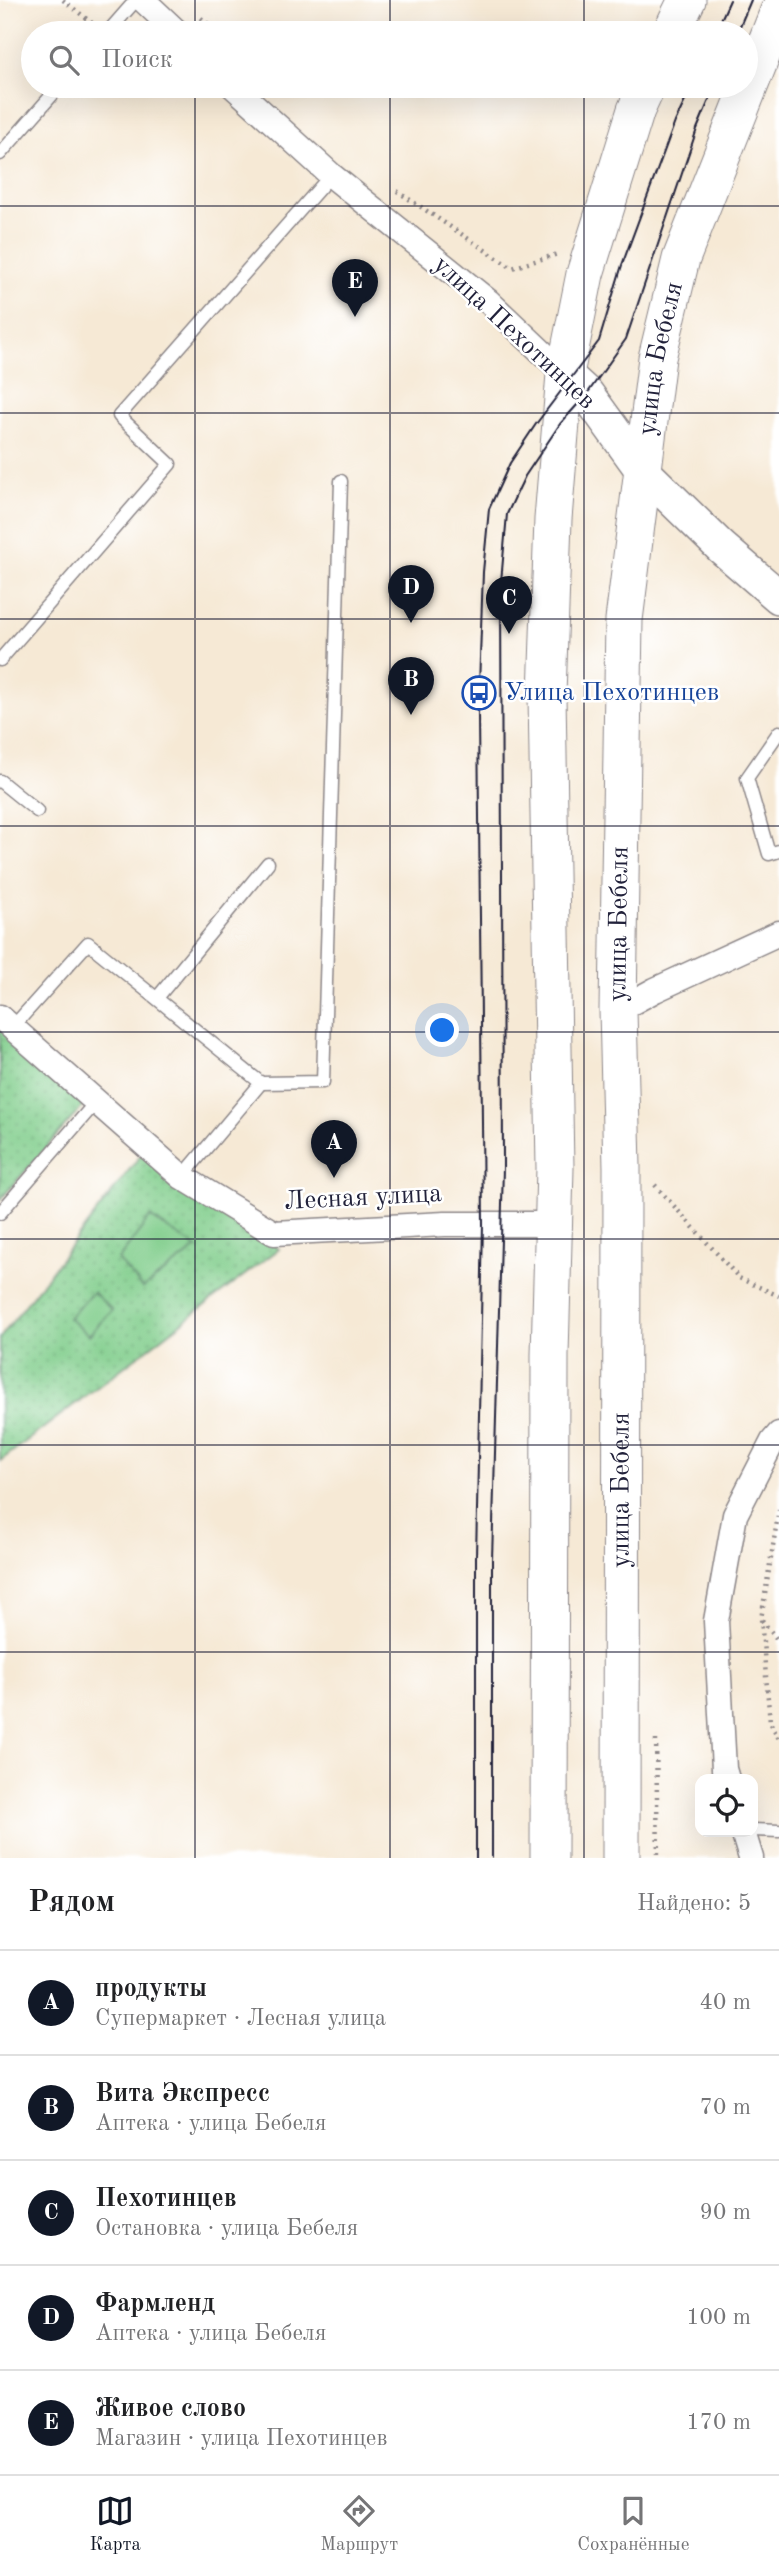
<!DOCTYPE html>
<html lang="ru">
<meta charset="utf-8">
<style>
:root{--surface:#fff;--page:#f6f6f6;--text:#202124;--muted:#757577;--line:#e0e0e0;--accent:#111827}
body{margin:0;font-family:"Old Standard TT",serif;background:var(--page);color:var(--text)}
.controls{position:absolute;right:21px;bottom:21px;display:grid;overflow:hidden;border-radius:14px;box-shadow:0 7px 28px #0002}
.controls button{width:63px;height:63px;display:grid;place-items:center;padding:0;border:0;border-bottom:2px solid var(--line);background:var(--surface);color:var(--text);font:35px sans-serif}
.you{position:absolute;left:443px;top:1031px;width:24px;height:24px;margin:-18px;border:5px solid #fff;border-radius:50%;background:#1a73e8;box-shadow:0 0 0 10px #1a73e833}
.badge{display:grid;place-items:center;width:46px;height:46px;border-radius:50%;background:var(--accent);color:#fff;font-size:23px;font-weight:700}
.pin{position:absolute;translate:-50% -58px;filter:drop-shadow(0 2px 4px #0008)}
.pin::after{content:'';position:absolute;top:37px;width:24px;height:21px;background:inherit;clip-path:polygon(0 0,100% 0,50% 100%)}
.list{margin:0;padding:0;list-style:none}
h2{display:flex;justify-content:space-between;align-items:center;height:91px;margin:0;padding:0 28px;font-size:30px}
h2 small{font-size:23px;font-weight:400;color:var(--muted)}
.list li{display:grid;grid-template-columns:46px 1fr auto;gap:21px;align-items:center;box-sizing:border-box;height:105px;padding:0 28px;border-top:2px solid var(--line)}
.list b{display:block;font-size:26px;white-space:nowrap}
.list p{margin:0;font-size:23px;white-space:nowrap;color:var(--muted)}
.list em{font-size:23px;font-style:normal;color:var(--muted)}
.icon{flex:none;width:38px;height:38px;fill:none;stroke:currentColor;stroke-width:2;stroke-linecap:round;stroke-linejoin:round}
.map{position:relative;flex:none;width:779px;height:1858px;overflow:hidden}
.search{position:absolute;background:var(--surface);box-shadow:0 7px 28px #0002;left:21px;right:21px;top:21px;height:77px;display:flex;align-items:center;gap:18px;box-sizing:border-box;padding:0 24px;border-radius:38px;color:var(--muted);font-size:26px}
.sheet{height:616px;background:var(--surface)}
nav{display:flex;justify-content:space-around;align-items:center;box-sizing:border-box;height:98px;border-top:2px solid var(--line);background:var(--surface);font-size:19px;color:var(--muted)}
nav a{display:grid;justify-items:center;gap:4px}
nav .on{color:var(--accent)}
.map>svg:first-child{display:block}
.grass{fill:url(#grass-dots);stroke:#527864;stroke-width:2}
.park{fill:#81ce8c;stroke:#527864;stroke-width:2}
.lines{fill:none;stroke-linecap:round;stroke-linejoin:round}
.lane-casing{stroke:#8c8688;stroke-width:15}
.street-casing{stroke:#8c8688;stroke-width:27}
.secondary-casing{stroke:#8c8688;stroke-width:36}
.primary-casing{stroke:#8c8688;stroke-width:39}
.path{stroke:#8c8688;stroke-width:4.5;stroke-dasharray:2 5;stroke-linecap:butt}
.lane{stroke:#fff;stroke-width:12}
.street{stroke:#fff;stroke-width:24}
.secondary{stroke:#fff;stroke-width:33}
.primary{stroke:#fff;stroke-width:37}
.tram{stroke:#22223b;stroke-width:2}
.grid{fill:none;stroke:#22223b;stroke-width:2;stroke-opacity:0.55}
.labels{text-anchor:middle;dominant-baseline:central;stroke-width:5;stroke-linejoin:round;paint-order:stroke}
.street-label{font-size:26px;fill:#22223b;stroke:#fff}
.transit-label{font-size:26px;fill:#164399;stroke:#fff;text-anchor:start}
</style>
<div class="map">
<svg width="779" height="1858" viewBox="0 0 779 1858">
<defs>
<pattern id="grass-dots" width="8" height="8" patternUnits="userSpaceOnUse" patternTransform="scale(1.75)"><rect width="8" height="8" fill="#81ce8c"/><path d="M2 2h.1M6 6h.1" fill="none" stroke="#6fb17a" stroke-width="1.8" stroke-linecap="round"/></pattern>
</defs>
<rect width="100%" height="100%" fill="#fff"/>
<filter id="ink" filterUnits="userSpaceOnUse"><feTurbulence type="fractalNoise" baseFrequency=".0143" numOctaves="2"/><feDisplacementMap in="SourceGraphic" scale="14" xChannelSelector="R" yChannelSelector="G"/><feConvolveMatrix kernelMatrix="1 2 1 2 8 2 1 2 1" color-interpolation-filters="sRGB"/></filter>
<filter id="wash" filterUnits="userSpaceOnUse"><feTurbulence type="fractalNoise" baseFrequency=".00686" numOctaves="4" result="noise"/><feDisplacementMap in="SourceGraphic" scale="28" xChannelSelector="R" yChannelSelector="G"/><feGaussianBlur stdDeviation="1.57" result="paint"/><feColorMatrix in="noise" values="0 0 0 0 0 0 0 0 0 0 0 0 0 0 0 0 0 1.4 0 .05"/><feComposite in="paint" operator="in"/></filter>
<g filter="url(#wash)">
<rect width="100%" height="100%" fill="#f6e9d5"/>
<g class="grass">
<polygon points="0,1027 90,1098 0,1200"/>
<polygon points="147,1147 279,1249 0,1461 0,1338"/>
</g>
<g class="park">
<polygon points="150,1217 197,1248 143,1288 118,1260"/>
<polygon points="93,1292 112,1310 89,1335 68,1318"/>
</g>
</g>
<g filter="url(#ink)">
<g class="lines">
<defs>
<g id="lane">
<polyline points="107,33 136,0"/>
<polyline points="0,154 60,86"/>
<polyline points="0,660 170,464 119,416 331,175"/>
<polyline points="779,732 747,778 769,854 779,851"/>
<polyline points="0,781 37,811"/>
<polyline points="157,998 268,863"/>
<polyline points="11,1029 88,943 261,1083 182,1177"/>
<polyline points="261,1083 323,1082 341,481"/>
<polyline points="0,1213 96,1102"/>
<polyline points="753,1830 779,1831"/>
</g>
<g id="street">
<polyline points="143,0 178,33"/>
<polyline points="233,86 331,175 488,301 565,374"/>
<polyline points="618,1010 655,990 779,933"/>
<polyline points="0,1017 182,1177 274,1233 445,1224 553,1224"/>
<polyline points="727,1779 724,1769 716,1621 735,1515 773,1441 779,1434"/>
<polyline points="743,1832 751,1858"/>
</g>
<polyline id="secondary" points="565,374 587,394 642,470 721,547 779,597"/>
<g id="primary">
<polyline points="671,33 687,0"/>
<polyline points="549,1858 550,1355 555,1168 547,695 553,519 565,374 585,274 636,110 647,86"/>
<path id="s1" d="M621,1858l1,-691 -4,-157 6,-390 33,-262 24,-99 98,-248"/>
</g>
</defs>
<use href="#lane" class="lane-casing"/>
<use href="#street" class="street-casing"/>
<use href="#secondary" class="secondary-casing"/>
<use href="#primary" class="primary-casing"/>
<g class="path">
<polyline points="63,0 92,23"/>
<polyline points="201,18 219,33"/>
<polyline points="397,191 512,268 558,254"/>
<polyline points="655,1185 739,1278 779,1296"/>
<polyline points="779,1509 761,1619 770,1722 779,1739"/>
<polyline points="762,1620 779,1642"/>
<polyline points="656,1740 658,1858"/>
</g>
<use href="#lane" class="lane"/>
<use href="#street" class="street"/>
<use href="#secondary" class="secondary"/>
<use href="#primary" class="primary"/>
<g class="tram">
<polyline points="715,33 730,0"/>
<polyline points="737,33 751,0"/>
<polyline points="476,1858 476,1557 483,1224 478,714 483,572 489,509 510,463 536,424 599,341 622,265 675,122 692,86"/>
<polyline points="492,1858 492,1560 503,1168 501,582 507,514 525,476 560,424 587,394 626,339 697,129 715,86"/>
</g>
</g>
</g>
<path class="grid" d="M195,0v33M390,0v33M584,0v33M195,86v1772M390,86v1772M584,86v1772M0,206h779M0,413h779M0,619h779M0,826h779M0,1032h779M0,1239h779M0,1445h779M0,1652h779"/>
<defs>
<symbol id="bus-ring" viewBox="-11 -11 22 22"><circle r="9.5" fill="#fff" stroke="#1a4fb4" stroke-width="1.5"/><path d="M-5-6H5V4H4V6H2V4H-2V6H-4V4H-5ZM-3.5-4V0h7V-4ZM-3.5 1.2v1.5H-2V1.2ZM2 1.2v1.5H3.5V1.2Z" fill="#1a4fb4"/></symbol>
</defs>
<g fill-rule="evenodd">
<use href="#bus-ring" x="460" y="674" width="38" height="38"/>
</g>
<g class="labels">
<g class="street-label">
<text transform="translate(514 333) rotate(43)">улица Пехотинцев</text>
<text stroke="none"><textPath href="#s1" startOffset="1502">улица Бебеля</textPath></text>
<text stroke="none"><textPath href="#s1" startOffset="934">улица Бебеля</textPath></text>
<text transform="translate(363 1198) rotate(-3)">Лесная улица</text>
<text stroke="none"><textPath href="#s1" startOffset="368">улица Бебеля</textPath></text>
</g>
<g class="transit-label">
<text x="504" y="693">Улица Пехотинцев</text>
</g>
</g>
</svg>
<div class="controls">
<button><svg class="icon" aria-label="locate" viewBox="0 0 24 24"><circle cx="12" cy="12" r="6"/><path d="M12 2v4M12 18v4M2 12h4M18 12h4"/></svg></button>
</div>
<div class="you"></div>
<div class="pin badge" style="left:334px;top:1178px">A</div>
<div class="pin badge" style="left:411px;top:715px">B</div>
<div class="pin badge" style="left:509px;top:634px">C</div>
<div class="pin badge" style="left:411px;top:623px">D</div>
<div class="pin badge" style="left:355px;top:317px">E</div>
<div class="search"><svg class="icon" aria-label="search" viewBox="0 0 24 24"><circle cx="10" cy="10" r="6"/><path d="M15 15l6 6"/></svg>Поиск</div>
</div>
<section class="sheet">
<h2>Рядом<small>Найдено: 5</small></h2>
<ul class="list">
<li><span class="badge">A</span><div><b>продукты</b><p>Супермаркет · Лесная улица</p></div><em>40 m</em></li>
<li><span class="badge">B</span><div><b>Вита Экспресс</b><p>Аптека · улица Бебеля</p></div><em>70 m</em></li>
<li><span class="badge">C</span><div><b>Пехотинцев</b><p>Остановка · улица Бебеля</p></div><em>90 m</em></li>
<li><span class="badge">D</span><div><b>Фармленд</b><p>Аптека · улица Бебеля</p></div><em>100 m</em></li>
<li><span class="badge">E</span><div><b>Живое слово</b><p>Магазин · улица Пехотинцев</p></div><em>170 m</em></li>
</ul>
</section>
<nav>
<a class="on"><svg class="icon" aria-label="map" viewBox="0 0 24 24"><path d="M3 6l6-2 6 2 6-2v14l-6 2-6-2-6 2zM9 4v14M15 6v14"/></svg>Карта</a>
<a><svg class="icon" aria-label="directions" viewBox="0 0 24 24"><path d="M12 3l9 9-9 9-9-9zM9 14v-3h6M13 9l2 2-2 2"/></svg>Маршрут</a>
<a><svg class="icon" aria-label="saved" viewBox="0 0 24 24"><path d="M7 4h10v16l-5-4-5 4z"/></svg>Сохранённые</a>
</nav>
